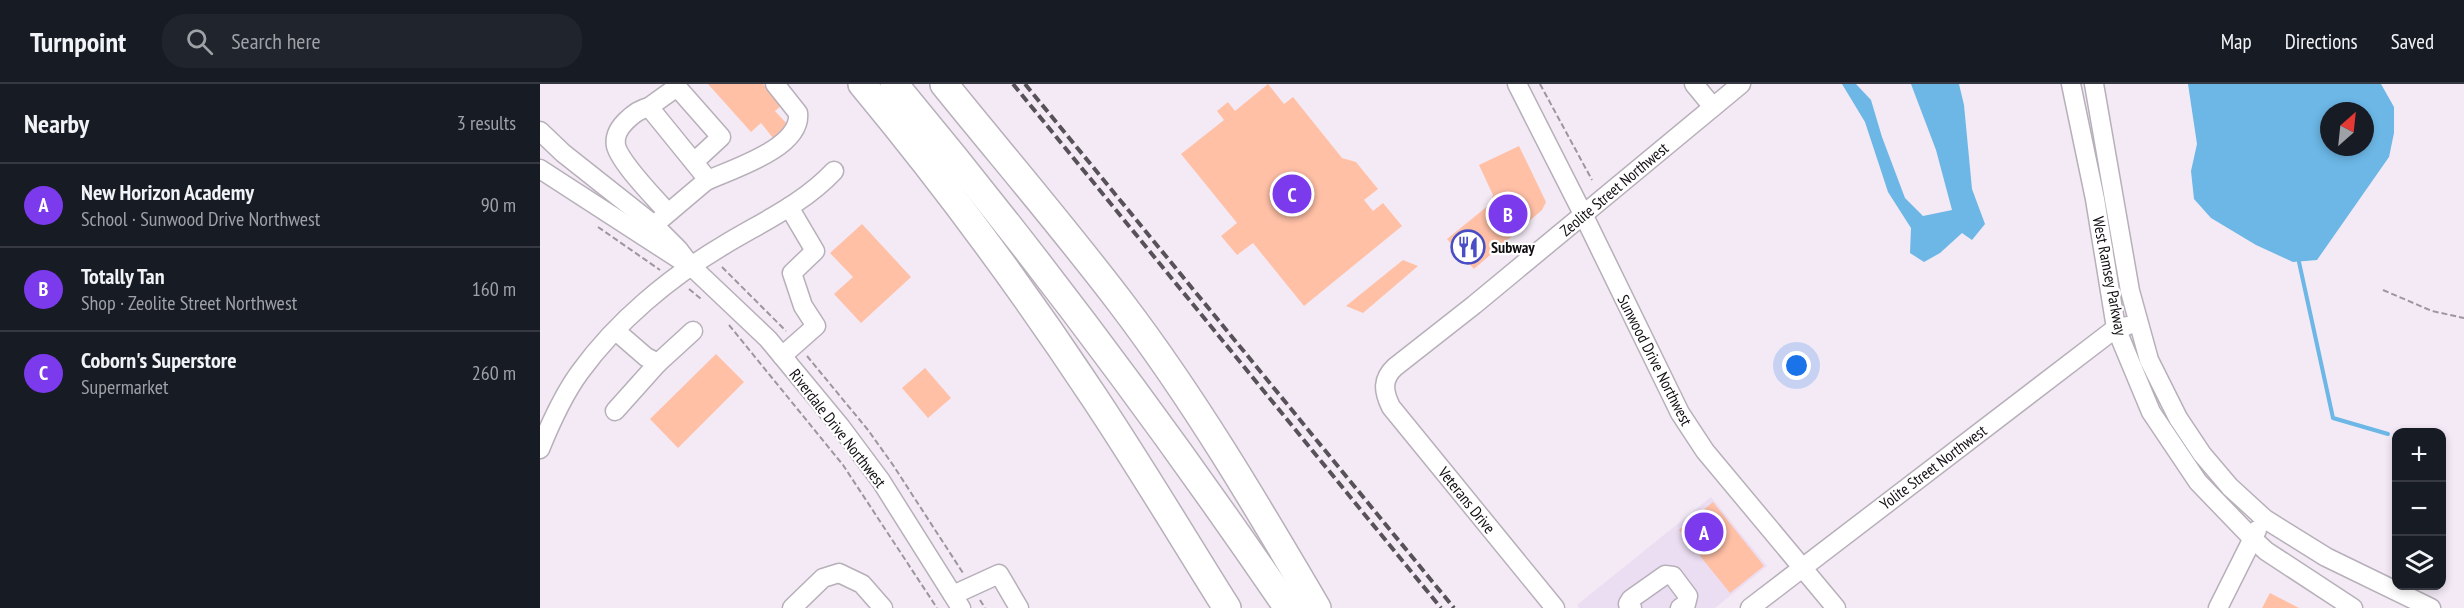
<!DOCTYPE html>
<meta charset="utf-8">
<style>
:root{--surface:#171b24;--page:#20242c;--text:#f1f3f6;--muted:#9ea1a6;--line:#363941;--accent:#7c3aed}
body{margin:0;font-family:"PT Sans Narrow",sans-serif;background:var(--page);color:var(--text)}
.controls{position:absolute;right:18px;bottom:18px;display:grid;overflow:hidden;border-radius:12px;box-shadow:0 3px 9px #0003}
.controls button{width:54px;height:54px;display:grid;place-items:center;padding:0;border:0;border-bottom:2px solid var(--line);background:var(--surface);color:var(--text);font:30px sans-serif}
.compass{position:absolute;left:1780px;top:18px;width:54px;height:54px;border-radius:50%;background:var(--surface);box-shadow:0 3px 9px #0003;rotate:27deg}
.you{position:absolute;left:1257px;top:282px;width:21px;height:21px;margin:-15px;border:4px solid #fff;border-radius:50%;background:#1a73e8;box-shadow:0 0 0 9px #1a73e833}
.badge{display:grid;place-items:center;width:39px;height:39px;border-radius:50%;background:var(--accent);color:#fff;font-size:20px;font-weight:700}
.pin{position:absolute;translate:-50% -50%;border:3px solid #fff;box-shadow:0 2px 6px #0006}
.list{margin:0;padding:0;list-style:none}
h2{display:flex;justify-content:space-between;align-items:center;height:78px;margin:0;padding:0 24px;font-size:26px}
h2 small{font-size:20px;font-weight:400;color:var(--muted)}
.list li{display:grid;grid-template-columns:39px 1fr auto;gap:18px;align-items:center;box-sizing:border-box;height:84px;padding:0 24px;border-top:2px solid var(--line)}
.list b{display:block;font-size:22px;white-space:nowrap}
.list p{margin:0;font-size:20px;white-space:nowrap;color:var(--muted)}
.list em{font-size:20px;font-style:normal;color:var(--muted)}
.icon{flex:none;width:33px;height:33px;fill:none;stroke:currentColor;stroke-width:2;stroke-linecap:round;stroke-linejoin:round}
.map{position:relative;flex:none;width:1924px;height:524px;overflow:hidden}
header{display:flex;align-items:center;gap:36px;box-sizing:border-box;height:84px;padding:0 30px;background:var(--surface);border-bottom:2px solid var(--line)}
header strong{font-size:28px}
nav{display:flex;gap:33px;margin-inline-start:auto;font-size:21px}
.search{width:420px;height:54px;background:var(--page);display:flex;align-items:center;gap:15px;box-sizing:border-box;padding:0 21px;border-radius:24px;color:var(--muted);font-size:22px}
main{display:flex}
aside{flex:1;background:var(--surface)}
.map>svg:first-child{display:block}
.education{fill:#ecdef2}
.water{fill:#6cb7e6;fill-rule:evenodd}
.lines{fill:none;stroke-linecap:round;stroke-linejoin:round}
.stream{stroke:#6cb7e6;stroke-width:4}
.building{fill:#ffc0a6}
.minor-casing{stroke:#b7afb9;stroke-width:21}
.highway-casing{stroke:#b7afb9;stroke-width:30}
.path{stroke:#9d969e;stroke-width:2;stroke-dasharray:6 3;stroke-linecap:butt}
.minor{stroke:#fff;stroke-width:18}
.highway{stroke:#fff;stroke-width:27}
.rail{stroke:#575258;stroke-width:4;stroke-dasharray:9 4.5;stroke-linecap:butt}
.labels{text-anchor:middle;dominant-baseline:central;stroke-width:4.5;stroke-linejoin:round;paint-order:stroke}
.street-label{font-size:16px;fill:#110e11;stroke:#fff}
.poi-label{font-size:16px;font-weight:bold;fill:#110e11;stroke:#fff;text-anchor:start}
</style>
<header>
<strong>Turnpoint</strong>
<div class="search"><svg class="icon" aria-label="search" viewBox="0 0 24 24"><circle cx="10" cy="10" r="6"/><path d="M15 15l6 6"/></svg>Search here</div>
<nav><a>Map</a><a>Directions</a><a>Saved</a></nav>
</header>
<main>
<aside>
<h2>Nearby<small>3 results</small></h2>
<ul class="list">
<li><span class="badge">A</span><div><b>New Horizon Academy</b><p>School · Sunwood Drive Northwest</p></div><em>90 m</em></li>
<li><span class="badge">B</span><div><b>Totally Tan</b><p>Shop · Zeolite Street Northwest</p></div><em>160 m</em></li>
<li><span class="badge">C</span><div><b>Coborn's Superstore</b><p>Supermarket</p></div><em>260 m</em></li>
</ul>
</aside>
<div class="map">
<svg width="1924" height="524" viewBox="0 0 1924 524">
<rect width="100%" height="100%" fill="#f3eaf5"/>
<polygon class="education" points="1171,413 1227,482 1175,524 1039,524 1037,521"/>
<g class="water">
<polygon points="1302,0 1316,0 1331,16 1342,53 1365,114 1383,132 1412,126 1396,66 1371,0 1419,0 1424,21 1432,105 1445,140 1432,156 1422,149 1400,169 1384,178 1370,169 1371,144 1348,108 1325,38"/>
<path d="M1648,0h193l13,23v26l-5,24 -72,103 -24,2 -37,-17 -45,-27 -17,-19 -3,-28 6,-27zM1789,27h36v36h-36z"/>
</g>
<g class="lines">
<polyline class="stream" points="1759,178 1793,334 1848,350"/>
</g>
<g class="building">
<polygon points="168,0 223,0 242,21 235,27 248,41 233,54 221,39 211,48"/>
<polygon points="728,0 744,20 753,13 802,74 816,78 838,105 824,116 833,127 843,119 862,142 764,222 713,159 697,171 681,152 697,139 641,70 684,36 677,27 688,18 695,27"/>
<polygon points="979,62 1006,118 1002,126 934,185 907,155 949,121 953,111 939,81"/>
<polygon points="322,140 371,193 321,239 294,210 313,193 290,169"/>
<polygon points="863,176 878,182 823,229 806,222"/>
<polygon points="176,270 204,298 138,364 110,335"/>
<polygon points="385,284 411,314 388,334 362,304"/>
<polygon points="1173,418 1224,482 1190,509 1139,446"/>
<polygon points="1730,509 1759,524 1722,524"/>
</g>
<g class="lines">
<defs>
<g id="minor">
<polyline points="977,0 1043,130 1140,329 1165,367 1296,524"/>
<polyline points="1154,0 1173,23"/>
<polyline points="1531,0 1555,115 1576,244 1611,328 1658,398 1712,454 1726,467 1813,524"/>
<polyline points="1554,0 1590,207 1609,276 1638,334 1662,370 1690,403 1725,435 1786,473 1891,524"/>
<polyline points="109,23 137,3 181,53 154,78"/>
<polyline points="0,47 23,69 114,141 138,165 151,182 228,255 300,342 341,397 421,524"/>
<polyline points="0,85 142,177"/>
<path d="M166,97c26,-12 96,-33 92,-68l-23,-29"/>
<path d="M114,141l52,-44 -1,-5 -56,-69c-9,2 -16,7 -23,14 -7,7 -12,15 -10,25 5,18 39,52 52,67"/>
<polyline points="76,247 106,273 118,279 153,247"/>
<polyline points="242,272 276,242 263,222 252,189 275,167 249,123"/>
<polyline points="75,327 118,279"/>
<path d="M0,365c11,-27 23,-54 40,-77 37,-51 90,-95 144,-127 38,-23 79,-41 110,-74"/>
<polyline points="413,511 459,490 479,524"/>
<polyline points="252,524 283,494 299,489 322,500 343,524"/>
<path d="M1015,524l-164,-201c-8,-16 -9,-28 4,-40l79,-62 267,-221"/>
<polyline points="1092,524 1088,520 1091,515 1125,491 1133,492 1148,512 1146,520 1140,524"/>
<polyline points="1210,524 1576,244 1587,242"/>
<polyline points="1678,524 1717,446"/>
</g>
<g id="highway">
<path d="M322,0c83,100 160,204 232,313 46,69 89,141 133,211"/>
<path d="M354,0c140,168 271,344 394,524"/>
<path d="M404,0c59,73 120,144 177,219 73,96 135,201 196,305"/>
</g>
</defs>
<use href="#minor" class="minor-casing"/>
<use href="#highway" class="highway-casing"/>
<g class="path">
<polyline points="1000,0 1052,96"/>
<polyline points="58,143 120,186"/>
<polyline points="182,183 246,247"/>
<polyline points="149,205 161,215"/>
<polyline points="1843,206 1892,227 1924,234"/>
<polyline points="189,241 303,381 397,524"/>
<polyline points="267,272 328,346 353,381 423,489"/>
<polyline points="440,516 445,524"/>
</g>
<use href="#minor" class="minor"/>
<use href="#highway" class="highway"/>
<g class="rail">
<polyline points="473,0 901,524"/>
<polyline points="485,0 914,524"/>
</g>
</g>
<defs>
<symbol id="restaurant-ring" viewBox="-11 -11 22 22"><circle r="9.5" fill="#fff" stroke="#4a4ec4" stroke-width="1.5"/><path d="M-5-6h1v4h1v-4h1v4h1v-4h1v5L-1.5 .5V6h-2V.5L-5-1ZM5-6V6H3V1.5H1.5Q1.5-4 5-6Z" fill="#4a4ec4"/></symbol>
</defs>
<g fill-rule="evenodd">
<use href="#restaurant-ring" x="909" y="144" width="38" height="38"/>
</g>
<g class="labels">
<g class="street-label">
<text transform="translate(1074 105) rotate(-40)">Zeolite Street Northwest</text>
<text transform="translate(1570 192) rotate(79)">West Ramsey Parkway</text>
<text transform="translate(1115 276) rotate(63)">Sunwood Drive Northwest</text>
<text transform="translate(298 344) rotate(52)">Riverdale Drive Northwest</text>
<text transform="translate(1393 383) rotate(-37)">Yolite Street Northwest</text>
<text transform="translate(927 416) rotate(51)">Veterans Drive</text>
</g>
<g class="poi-label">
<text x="951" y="163">Subway</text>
</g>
</g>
</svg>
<div class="controls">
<button>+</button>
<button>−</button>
<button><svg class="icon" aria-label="layers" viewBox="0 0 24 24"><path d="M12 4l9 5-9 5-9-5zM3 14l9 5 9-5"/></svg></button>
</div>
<svg class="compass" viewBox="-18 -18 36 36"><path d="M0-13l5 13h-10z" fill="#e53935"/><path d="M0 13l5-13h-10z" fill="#9ea1a6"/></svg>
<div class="you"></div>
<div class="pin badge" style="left:1164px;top:448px">A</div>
<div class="pin badge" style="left:968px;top:130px">B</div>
<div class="pin badge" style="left:752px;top:110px">C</div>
</div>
</main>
